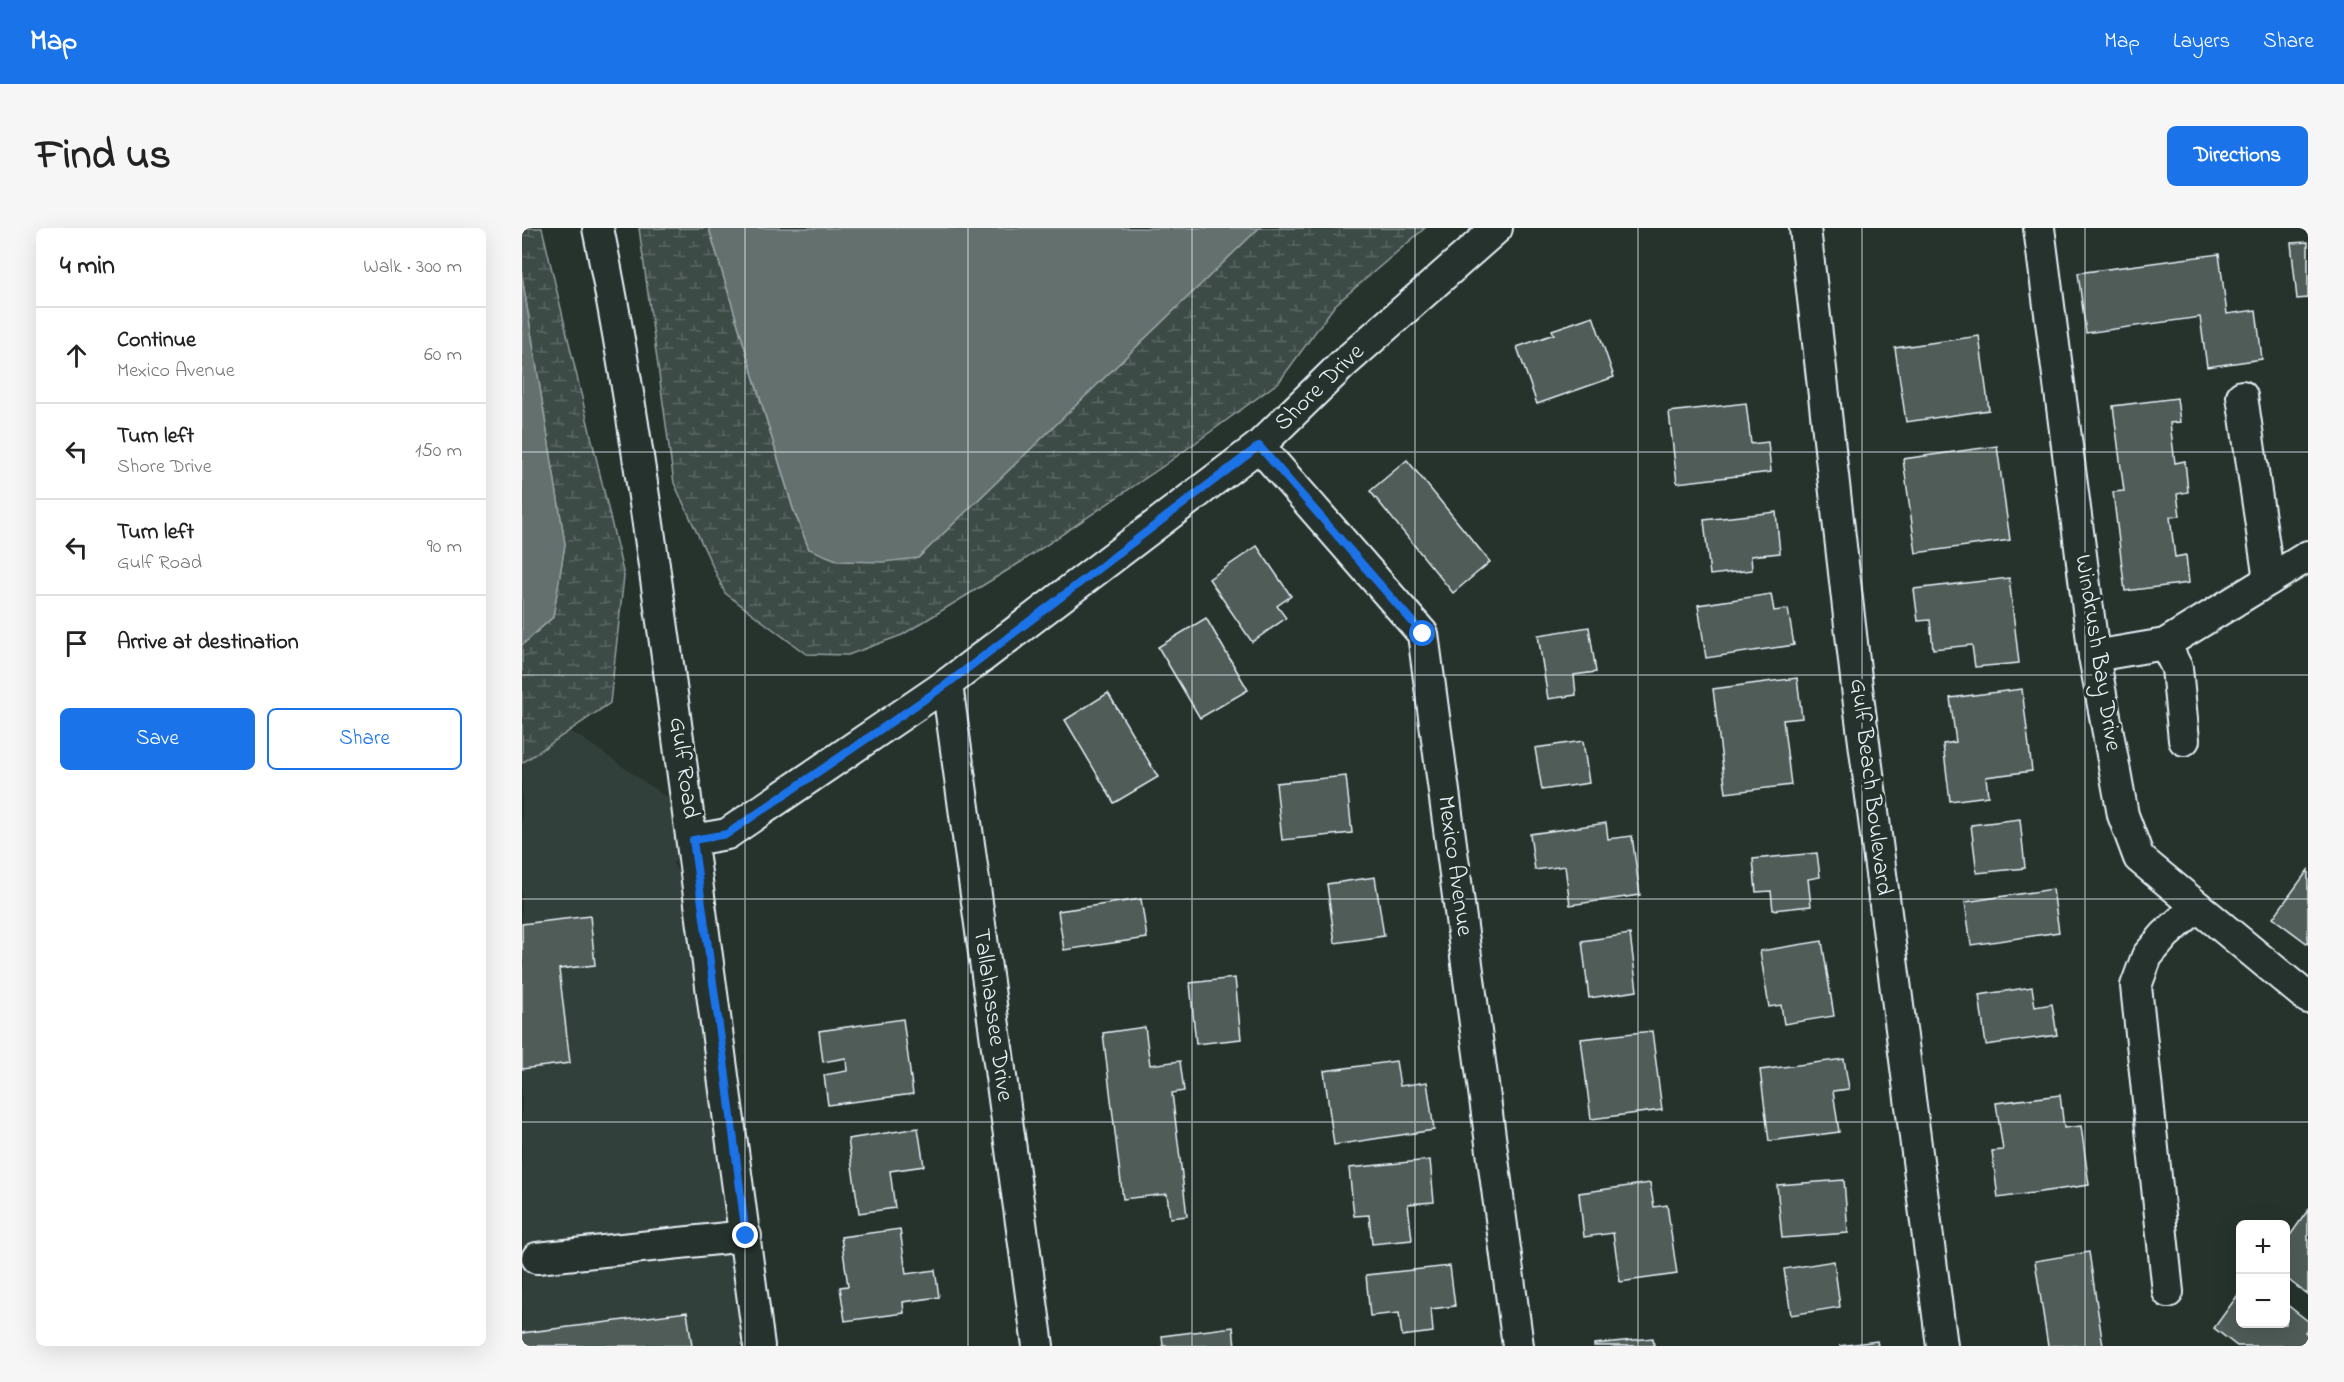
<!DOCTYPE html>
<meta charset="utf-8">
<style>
:root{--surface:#fff;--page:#f6f6f6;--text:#222;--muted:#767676;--line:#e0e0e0;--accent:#1a73e8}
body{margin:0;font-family:"Indie Flower",sans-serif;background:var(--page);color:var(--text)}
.controls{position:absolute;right:18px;bottom:18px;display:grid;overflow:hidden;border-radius:9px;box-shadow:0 6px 24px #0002}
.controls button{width:54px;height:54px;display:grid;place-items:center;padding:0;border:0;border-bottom:2px solid var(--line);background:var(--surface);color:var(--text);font:30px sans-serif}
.stop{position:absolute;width:18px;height:18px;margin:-14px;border:4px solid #1a73e8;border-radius:50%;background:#fff}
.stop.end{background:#1a73e8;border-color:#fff;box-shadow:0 2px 6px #0008}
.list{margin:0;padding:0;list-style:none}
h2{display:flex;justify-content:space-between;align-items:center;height:78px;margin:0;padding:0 24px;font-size:26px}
h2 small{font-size:20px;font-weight:400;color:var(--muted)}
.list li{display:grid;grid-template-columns:39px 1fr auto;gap:18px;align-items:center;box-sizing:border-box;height:96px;padding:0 24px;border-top:2px solid var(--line)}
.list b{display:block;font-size:22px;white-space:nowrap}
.list p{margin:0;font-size:20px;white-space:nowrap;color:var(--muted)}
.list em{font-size:20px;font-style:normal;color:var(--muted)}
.actions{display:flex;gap:12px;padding:18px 24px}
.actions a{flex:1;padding:14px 0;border:2px solid var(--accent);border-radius:9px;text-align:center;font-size:21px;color:var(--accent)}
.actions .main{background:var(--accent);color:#fff}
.icon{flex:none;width:33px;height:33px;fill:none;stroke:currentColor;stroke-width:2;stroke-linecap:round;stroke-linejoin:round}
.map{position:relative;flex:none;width:1786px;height:1118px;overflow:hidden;border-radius:9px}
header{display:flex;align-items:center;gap:36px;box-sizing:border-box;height:84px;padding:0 30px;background:var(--accent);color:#fff}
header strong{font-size:28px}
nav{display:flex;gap:33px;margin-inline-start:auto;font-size:21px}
.intro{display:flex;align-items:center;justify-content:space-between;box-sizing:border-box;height:144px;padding:0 36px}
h1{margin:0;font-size:42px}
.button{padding:15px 27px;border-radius:9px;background:var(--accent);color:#fff;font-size:21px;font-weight:700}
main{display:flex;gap:36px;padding:0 36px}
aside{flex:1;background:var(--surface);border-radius:9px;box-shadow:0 6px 24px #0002}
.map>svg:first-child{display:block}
.built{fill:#333f3a}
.wetland{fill:url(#wetland-marsh);stroke:#939ea0;stroke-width:1.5}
.water{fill:#636f6d;stroke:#98a3a5;stroke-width:1.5}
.building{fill:#505c59;stroke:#e8f1f8;stroke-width:1.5}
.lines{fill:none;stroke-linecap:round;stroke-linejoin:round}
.minor-casing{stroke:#e8f1f8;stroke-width:34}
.minor{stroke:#26332d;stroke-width:30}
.route{stroke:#1a73e8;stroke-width:8}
.grid{fill:none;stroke:#e8f1f8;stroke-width:1.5;stroke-opacity:0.55}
.labels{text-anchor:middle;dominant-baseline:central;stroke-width:6;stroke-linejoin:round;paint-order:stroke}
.street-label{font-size:24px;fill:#e8f1f8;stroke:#26332d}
</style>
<header>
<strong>Map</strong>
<nav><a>Map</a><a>Layers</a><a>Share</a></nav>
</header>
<div class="intro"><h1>Find us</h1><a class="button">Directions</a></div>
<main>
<aside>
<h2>4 min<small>Walk · 300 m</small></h2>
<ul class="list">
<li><svg class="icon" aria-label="ahead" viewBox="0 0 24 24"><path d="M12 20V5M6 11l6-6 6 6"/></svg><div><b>Continue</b><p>Mexico Avenue</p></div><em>60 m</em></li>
<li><svg class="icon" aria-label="left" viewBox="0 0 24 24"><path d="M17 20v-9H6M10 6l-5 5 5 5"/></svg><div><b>Turn left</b><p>Shore Drive</p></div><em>150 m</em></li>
<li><svg class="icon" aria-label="left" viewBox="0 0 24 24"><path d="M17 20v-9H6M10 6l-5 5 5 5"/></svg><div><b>Turn left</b><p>Gulf Road</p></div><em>90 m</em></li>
<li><svg class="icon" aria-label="arrive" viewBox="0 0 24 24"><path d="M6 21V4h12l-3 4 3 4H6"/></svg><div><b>Arrive at destination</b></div></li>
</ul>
<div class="actions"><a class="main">Save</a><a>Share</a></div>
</aside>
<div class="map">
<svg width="1786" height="1118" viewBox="0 0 1786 1118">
<defs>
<pattern id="wetland-marsh" width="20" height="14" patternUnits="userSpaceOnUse" patternTransform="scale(1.5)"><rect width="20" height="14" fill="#3e4b47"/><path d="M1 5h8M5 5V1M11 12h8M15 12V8" fill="none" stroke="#5a6562"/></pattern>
</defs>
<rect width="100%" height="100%" fill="#26332d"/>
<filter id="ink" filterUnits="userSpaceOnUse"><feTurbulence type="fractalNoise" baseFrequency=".0167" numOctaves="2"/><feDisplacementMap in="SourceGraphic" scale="12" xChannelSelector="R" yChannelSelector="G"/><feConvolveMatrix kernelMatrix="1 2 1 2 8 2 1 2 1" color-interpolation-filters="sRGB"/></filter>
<g filter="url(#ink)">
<polygon class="built" points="0,485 57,508 147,571 156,631 150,635 157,644 185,835 219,1118 0,1118"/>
<g class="wetland">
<polygon points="0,0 20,0 102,348 88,475 0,535 0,417 31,389 43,316 0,48"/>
<polygon points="117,0 187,0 271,281 287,321 396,330 737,0 903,0 813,77 757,154 640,239 499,334 380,407 326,427 284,426 203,365 152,255"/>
</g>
<g class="water">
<polygon points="187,0 737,0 396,330 361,334 317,333 287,321 271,280"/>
<polygon points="0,48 43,316 31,389 0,417"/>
</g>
<g class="building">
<polygon points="1786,14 1786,70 1775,71 1769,15"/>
<polygon points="1697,26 1705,86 1734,82 1740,131 1685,139 1678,89 1564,105 1556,45"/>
<polygon points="1071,88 1092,149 1015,176 995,119 1032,106 1030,102"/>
<polygon points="1457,108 1467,182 1384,194 1373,120"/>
<polygon points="1655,170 1658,194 1648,195 1653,235 1663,233 1666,264 1655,266 1658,288 1648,289 1653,329 1664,327 1667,355 1603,363 1591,264 1602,263 1591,178"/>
<polygon points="1224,175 1229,216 1246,214 1249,244 1155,255 1147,184"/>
<polygon points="1475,218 1488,312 1394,325 1381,231"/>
<polygon points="885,232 968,334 931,365 848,263"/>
<polygon points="1254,284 1258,325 1229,328 1230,342 1188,347 1182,292"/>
<polygon points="735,318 769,368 755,378 764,390 730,414 687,351"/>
<polygon points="1487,350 1497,435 1453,439 1450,417 1411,421 1408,392 1396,393 1392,361"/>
<polygon points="1249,366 1252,383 1266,381 1272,417 1184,430 1176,377"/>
<polygon points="684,390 726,462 678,490 636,419"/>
<polygon points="1067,399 1074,444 1052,447 1054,467 1026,471 1016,407"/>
<polygon points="1275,450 1280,490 1261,492 1269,557 1204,565 1191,461"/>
<polygon points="1500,461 1510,543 1464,549 1466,568 1428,573 1421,516 1434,514 1428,470"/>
<polygon points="586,465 636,549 592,575 543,492"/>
<polygon points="1061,513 1067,555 1020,562 1013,520"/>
<polygon points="824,548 830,605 760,612 754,555"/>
<polygon points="1498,591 1503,640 1455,645 1449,597"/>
<polygon points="1084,595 1086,611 1110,608 1118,667 1048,677 1043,638 1013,642 1008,606"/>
<polygon points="1295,625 1298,649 1286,651 1289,678 1251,682 1249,663 1234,664 1231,631"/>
<polygon points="1786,642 1786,716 1751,690"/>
<polygon points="853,649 862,708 813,715 805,656"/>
<polygon points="1531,661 1537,704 1449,717 1443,674"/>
<polygon points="619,671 625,710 542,722 536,683"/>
<polygon points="68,688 73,737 37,741 48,835 0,841 0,696"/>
<polygon points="1108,706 1115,763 1067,770 1060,713"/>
<polygon points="1300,713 1312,788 1262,796 1259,777 1247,779 1238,723"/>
<polygon points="713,750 719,811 674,816 668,755"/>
<polygon points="1510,759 1513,779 1530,776 1535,807 1464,817 1457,767"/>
<polygon points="381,791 391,866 306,877 302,847 325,843 324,830 301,834 297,803"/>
<polygon points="623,799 628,837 658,833 662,863 650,865 665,988 648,990 645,966 601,971 581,805"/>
<polygon points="1130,803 1140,882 1069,891 1059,811"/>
<polygon points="1322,831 1327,861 1311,863 1317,904 1247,913 1238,842"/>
<polygon points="874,833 878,858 905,854 912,902 812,917 802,843"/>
<polygon points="1538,867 1542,900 1559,898 1567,957 1476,970 1470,923 1481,922 1474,875"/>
<polygon points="396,900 402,938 368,943 373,980 337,985 326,911"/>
<polygon points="908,932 912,974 886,976 890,1012 850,1016 847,987 832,988 827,940"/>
<polygon points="1322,952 1326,1005 1260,1010 1255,957"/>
<polygon points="1128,955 1132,979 1145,977 1155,1046 1098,1054 1091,1005 1062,1009 1057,965"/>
<polygon points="1786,982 1786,1067 1764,1050 1764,1013"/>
<polygon points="378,1001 384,1046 413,1042 417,1069 381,1074 382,1085 323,1093 318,1059 326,1058 319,1009"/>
<polygon points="1567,1024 1581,1118 1526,1118 1513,1033"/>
<polygon points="1312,1033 1318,1079 1269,1087 1262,1041"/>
<polygon points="928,1038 933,1078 909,1081 911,1104 880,1108 877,1085 848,1088 844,1047"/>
<polygon points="1718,1064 1718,1096 1764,1096 1764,1076 1786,1093 1786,1100 1783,1104 1786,1107 1786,1118 1715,1118 1692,1100"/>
<polygon points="165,1084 170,1118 0,1118 0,1105"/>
<polygon points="711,1099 713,1118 641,1118 640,1108"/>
<polygon points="1131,1110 1132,1118 1072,1118 1072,1116"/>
<polygon points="1355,1113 1356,1118 1317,1118"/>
</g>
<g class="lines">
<defs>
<g id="minor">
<path d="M76,0c30,147 50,295 71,443 32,225 62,450 90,675"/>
<polyline points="1283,0 1336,468 1420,1118"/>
<polyline points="1517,0 1572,428 1601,587 1617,630 1786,770"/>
<polyline points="1720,168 1747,352"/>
<polyline points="737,218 901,406 996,1118"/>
<polyline points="1643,416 1655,440 1662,512"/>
<polyline points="1572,428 1643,416 1786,328"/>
<polyline points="425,456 516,1118"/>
<polyline points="171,612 205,606 425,456 737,218 820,137 975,0"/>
<polyline points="15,1030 224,1008"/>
<polyline points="1646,1064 1614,758 1625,728 1643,707 1675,678"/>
</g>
</defs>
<use href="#minor" class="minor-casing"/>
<use href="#minor" class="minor"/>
</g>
</g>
<g class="lines" filter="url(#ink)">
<polyline class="route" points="224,1008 202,833 171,612 205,606 425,456 737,218 901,406"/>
</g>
<path class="grid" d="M223,0v1118M446,0v1118M670,0v1118M893,0v1118M1116,0v1118M1340,0v1118M1563,0v1118M0,224h1786M0,447h1786M0,671h1786M0,894h1786"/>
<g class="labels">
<g class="street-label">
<text transform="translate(798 160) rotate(-44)">Shore Drive</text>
<text transform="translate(1575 425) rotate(81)">Windrush Bay Drive</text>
<text transform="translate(161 540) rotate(82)">Gulf Road</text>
<text transform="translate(1348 559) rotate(83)">Gulf Beach Boulevard</text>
<text transform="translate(932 638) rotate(82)">Mexico Avenue</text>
<text transform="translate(470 787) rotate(82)">Tallahassee Drive</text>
</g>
</g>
</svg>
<div class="controls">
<button>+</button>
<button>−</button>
</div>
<div class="stop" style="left:901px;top:406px"></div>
<div class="stop end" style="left:224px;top:1008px"></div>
</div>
</main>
